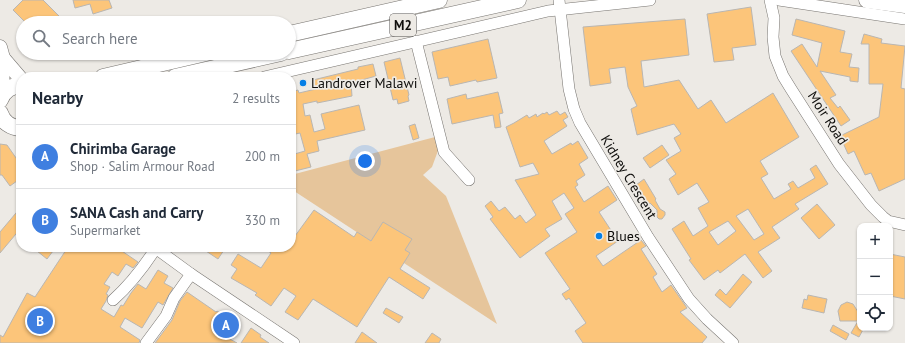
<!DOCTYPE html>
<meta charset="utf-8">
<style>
:root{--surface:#fff;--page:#f6f6f7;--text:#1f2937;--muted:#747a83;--line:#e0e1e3;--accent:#057fe6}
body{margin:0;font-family:"PT Sans",sans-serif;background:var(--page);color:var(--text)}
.controls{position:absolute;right:12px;bottom:12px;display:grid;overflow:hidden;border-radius:8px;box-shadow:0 1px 3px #0004}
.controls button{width:36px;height:36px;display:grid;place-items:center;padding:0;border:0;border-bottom:1px solid var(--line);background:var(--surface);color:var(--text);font:20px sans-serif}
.you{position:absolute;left:365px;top:161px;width:14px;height:14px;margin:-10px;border:3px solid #fff;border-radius:50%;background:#1a73e8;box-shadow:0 0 0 6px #1a73e833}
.badge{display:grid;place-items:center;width:26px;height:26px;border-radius:50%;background:var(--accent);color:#fff;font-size:13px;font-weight:700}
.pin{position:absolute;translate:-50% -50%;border:2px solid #fff;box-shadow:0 1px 4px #0006}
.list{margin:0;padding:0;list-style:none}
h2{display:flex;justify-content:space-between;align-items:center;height:52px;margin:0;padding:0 16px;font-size:17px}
h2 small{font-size:13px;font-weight:400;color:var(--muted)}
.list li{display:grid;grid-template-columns:26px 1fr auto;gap:12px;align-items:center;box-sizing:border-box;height:64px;padding:0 16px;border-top:1px solid var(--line)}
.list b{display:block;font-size:15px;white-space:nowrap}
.list p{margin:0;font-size:13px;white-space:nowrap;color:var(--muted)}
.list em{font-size:13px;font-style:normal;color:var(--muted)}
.icon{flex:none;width:22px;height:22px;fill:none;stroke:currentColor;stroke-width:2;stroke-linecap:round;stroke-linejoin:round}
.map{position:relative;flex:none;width:905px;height:343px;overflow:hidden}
.search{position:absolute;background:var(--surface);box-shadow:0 1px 3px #0004;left:16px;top:16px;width:280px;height:44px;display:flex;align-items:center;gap:10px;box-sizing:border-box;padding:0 14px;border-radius:22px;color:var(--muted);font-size:15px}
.panel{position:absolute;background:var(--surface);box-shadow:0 1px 3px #0004;left:16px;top:72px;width:280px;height:180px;border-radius:16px}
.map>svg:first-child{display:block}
.green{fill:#e6c59b}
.building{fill:#fcc57a;stroke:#b9b6b2;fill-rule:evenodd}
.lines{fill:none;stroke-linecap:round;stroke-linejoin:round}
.minor-casing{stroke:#787571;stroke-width:12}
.major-casing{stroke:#787571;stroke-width:15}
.highway-casing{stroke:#787571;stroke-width:17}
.minor{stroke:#fff;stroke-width:11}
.major{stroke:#fff;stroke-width:14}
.highway{stroke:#fff;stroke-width:16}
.poi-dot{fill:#057fe6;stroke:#edeae5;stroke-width:1.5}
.labels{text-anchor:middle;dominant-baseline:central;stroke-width:3.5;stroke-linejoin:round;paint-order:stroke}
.shield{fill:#edeae5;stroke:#514f4c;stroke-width:1}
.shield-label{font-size:13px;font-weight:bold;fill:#0e0d0b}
.poi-label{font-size:14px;fill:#0e0d0b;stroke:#edeae5;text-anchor:start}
.street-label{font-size:14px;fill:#0e0d0b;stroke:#edeae5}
</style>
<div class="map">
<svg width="905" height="343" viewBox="0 0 905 343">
<rect width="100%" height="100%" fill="#edeae5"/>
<polygon class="green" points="435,137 439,148 432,167 423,175 446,196 497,324 291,189 291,175"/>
<g class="building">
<polygon points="23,0 43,0 66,23 26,23 13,10"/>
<polygon points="73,0 109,0 112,8 93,14 90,4 75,8"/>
<polygon points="751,7 756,45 732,48 734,60 714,62 707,14"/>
<path d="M685,19l4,36 -48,6 3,26 35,-7 19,29 13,-9 15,23 47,-30 26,44 -39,24 8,13 -7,4 13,21 17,-10 -3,-5 5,-3 5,7 17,-10 -5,-9 6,-4 12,19 -33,20 4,5 -27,18 8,11 -22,14 14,19 -9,7 -18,-24 -25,19 -2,-3 -14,10 -15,-20 2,-1 -19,-30 12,-8 9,15 15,-10 -10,-18 11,-6 -12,-19 -19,12 -9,-16 7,-5 -10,-14 15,-9 -7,-13 7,-4 -7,-10 -37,11 -6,-26 6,-3 -9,-19 -3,-20 -16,2 2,14 -21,3 -7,-59zM748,209l16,25 -10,6 -18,-24zM728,221l8,10 -18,14 -9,-13z"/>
<polygon points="796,19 845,31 840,52 852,54 849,67 859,68 858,82 850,81 850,77 820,71 836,95 830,98 838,108 840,106 850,120 841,126 791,51 802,44 817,67 822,43 792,35"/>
<polygon points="864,34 882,39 881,43 905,46 901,88 905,89 905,179 879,191 871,173 865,175 854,151 848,154 840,136 879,117 883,84 869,84 869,44 861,44"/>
<polygon points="488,39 497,78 477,82 476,80 450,86 448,77 438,79 432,52"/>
<polygon points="400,58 409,95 408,96 409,101 398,104 397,99 393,100 384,62"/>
<polygon points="373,64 376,76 351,83 352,96 317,103 317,101 303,104 305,116 310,115 314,132 325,129 321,114 359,105 365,130 317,141 319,151 307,154 311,167 291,172 291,155 305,151 300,133 291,135 291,92 298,90 299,93 316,89 313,80 358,69 358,67"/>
<polygon points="498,92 503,113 499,114 501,127 495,128 493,115 452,124 447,99 466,94 467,99"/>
<polygon points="557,111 560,115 565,112 568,117 563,120 567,126 544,141 552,154 571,143 572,145 578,141 588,158 579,164 585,175 576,181 578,185 575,187 584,202 608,186 617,200 599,212 618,241 596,256 603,266 641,240 646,246 641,249 657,274 653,277 662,292 671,285 687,308 680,312 707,337 702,343 583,343 575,331 586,323 569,298 566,300 562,294 570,289 545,253 577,232 565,214 574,208 564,193 552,201 562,219 545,229 550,236 520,258 490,219 493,217 485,206 491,201 499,211 505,207 515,219 520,215 526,223 536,215 515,180 539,174 533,163 520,167 506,127 514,123 527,115 529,118 536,114 537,117 543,113 544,114 547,112 549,115"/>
<polygon points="415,124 419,138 413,140 409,126"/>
<polygon points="0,144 7,145 21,165 21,178 10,186 2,175 0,175"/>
<polygon points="662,145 669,155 650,168 643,158"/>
<polygon points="644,179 656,199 655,200 660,209 665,212 665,215 662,219 659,219 657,217 657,210 650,203 648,205 636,185"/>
<polygon points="817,204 835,225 819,239 801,218"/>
<polygon points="21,207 21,228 0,253 0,232"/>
<polygon points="314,210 354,237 357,232 371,241 383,222 412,239 405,250 410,253 400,269 430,288 423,299 389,277 357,327 313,299 298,320 285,312 296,296 284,288 271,306 255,295 257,293 231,278 237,269 231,265 238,254 261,268 271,253 263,247 291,247 291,233 295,236"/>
<polygon points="32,247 56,247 47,259"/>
<polygon points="68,247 116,247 138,262 133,268 126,264 118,276 112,272 104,284 110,287 106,294 108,295 106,301 101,309 114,317 121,305 123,306 131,293 138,284 146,289 158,270 168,276 164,283 173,288 163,305 158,302 142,328 125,318 120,327 140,340 139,343 0,343 0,335 3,337 27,293 35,297"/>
<polygon points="200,247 226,247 218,259"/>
<polygon points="890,254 905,257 905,299 890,296"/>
<polygon points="743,274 752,282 730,308 715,295 720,289 726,295"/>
<polygon points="187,292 216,312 217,311 237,325 228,338 237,343 155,343 172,320 180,301"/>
<polygon points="808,295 827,299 824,313 802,308 804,299 807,300"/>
<polygon points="847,302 853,304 860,315 860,328 864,328 859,337 851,333 858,321 840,321 838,311 841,305"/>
<polygon points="386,308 403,317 399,323 383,313"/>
<polygon points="833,325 849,334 846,340 830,331"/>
<polygon points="251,328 261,335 260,337 269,343 241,343"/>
<polygon points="362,332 377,343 355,343"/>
<polygon points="432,333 441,339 439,343 425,343"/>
</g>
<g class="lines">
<defs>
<g id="minor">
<polyline points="559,0 569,89 574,109 580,123 648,237 689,299 707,319 733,343"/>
<polyline points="770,0 774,18 773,37 775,56 783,76 791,89 839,164 871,205 883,217 888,221 905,225"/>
<polyline points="779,0 905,19"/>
<polyline points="416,41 444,152 469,180"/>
<polyline points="264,77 548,11 650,0"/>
<polyline points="154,247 191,274 294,343"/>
<path d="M113,300c18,-16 30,-32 43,-52"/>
<polyline points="146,343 166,316 174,298 191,274"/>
</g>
<g id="major">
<polyline points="0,47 3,58 2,96"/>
<polyline points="3,58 21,79"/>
</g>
<g id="highway">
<polyline points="867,0 905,5"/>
<polyline points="289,34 439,0"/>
<polyline points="289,51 518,0"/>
<polyline points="103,77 206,53"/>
<polyline points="175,77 281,53"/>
<path d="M0,100c4,-10 11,-14 21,-15"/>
<path d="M0,113c3,9 11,15 21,15"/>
</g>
</defs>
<use href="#minor" class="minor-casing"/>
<use href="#major" class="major-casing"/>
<use href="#highway" class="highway-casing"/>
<use href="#minor" class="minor"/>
<use href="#major" class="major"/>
<use href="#highway" class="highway"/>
</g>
<g class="poi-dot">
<circle cx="303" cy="83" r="4"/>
<circle cx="599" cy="236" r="4"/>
</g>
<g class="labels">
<rect class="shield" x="390" y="14" width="26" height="22" rx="3"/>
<g class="shield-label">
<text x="403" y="25">M2</text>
</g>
<g class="poi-label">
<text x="311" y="83">Landrover Malawi</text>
<text x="607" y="236">Blues</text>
</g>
<g class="street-label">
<text transform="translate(828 118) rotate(57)">Moir Road</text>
<text transform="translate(629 177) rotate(59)">Kidney Crescent</text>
</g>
</g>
</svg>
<div class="controls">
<button>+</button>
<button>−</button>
<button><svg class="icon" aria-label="locate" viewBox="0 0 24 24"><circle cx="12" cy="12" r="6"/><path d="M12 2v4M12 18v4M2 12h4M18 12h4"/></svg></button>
</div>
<div class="you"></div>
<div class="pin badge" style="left:226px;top:325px;background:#3f7fe0">A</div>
<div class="pin badge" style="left:40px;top:321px;background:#3f7fe0">B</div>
<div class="search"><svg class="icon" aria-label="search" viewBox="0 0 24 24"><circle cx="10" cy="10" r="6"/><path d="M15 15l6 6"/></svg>Search here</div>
<section class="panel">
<h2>Nearby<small>2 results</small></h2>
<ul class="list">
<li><span class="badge" style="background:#3f7fe0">A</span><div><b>Chirimba Garage</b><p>Shop · Salim Armour Road</p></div><em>200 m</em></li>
<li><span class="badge" style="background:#3f7fe0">B</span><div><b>SANA Cash and Carry</b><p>Supermarket</p></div><em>330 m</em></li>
</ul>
</section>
</div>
